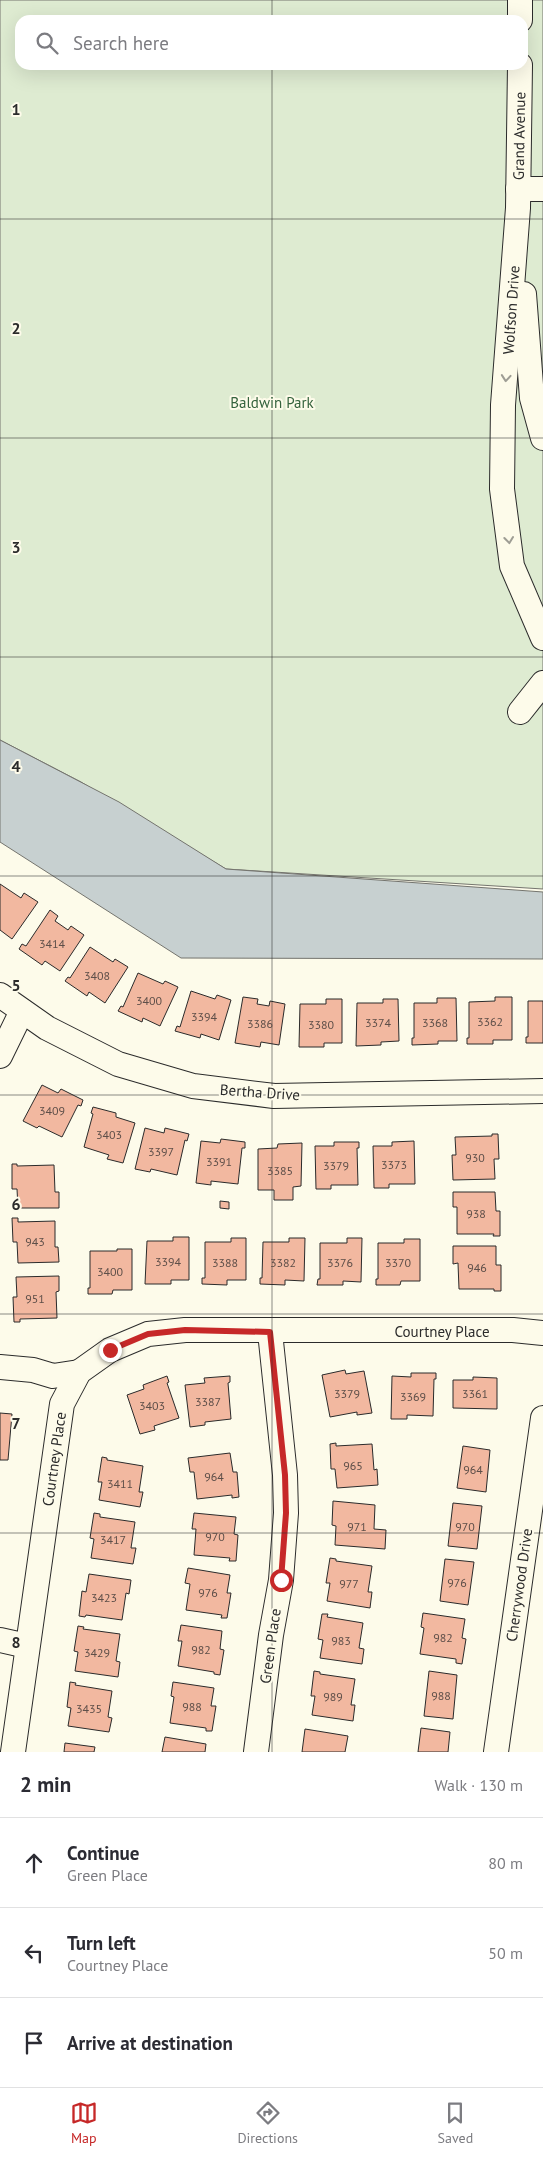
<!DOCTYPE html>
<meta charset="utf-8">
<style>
:root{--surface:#fff;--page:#f2f2f3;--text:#2b2b33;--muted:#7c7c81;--line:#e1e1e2;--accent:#c62828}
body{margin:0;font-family:"PT Sans",sans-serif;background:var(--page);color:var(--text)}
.stop{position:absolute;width:15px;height:15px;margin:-11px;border:4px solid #c62828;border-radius:50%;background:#fff}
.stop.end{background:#c62828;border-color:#fff;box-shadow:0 1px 5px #0008}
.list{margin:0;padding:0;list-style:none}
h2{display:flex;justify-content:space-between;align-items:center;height:65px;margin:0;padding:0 20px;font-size:21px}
h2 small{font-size:16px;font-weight:400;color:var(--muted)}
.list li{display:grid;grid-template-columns:32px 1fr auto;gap:15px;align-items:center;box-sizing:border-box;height:90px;padding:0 20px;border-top:1px solid var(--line)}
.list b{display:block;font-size:19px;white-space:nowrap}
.list p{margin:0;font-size:16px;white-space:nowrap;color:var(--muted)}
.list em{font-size:16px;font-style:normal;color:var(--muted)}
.icon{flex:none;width:28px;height:28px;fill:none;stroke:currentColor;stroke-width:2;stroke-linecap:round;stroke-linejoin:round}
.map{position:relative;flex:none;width:543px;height:1752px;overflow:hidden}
.search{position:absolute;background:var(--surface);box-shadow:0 5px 20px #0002;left:15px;right:15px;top:15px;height:55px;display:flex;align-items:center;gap:12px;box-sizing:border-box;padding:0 18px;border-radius:15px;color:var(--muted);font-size:19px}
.sheet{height:335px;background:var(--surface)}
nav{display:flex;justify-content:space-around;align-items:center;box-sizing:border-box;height:70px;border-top:1px solid var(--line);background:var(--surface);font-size:14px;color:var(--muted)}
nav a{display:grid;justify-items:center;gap:2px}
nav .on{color:var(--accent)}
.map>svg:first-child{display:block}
.green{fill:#deebd1;stroke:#74746e;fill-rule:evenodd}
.water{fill:#c7d0d0;stroke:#74746e}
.building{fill:#f2b8a0;stroke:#2b2b2b}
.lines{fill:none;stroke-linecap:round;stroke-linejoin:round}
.minor-casing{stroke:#2b2b2b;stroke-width:26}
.minor{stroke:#fdfbea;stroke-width:24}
.oneway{stroke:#9e9d94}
.route{stroke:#c62828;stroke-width:6}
.grid{fill:none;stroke:#2b2b2b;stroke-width:1;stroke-opacity:0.55}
.labels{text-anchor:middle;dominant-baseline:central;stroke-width:4;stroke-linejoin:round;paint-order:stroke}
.number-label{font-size:12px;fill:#5d4e48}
.street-label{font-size:15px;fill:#2b2b2b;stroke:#fdfbea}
.park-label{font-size:15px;fill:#34623c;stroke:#fdfbea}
.grid-label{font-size:16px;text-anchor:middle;font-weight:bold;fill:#2b2b2b;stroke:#fdfbea;stroke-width:4;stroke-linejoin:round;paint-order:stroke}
</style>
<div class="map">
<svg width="543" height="1752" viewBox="0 0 543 1752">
<rect width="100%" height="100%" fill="#fdfbea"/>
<path class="green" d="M0,0h543v889l-317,-20 -145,-87 -81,-42zM20,20h503v45h-503z"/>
<polygon class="water" points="0,740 119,802 226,869 543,892 543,959 181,958 0,842"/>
<g class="building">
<polygon points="0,884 21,898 24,893 38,902 12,939 0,930"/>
<polygon points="50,910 58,916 55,921 68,930 71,926 84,935 60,971 45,961 42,965 19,949 22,944 26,946"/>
<polygon points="90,947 113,962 115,959 128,967 105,1003 89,992 87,996 65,981 68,977 70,978"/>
<polygon points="138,973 163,984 165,981 178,987 160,1026 143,1018 142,1022 118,1011 121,1006 123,1007"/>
<polygon points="191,991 215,999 217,995 231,1000 219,1040 201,1034 200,1038 175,1031 177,1026 180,1027"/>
<polygon points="243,997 258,999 257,1004 269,1006 270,1001 285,1004 279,1045 261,1042 260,1047 235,1043"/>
<polygon points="495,997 512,997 512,1040 493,1040 493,1044 467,1044 467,1038 469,1038 469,1002 495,1001"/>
<polygon points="437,998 456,998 457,1041 438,1041 438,1044 412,1045 412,1038 414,1038 414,1003 437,1003"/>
<polygon points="326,999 342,999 342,1043 324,1043 324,1047 299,1047 300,1004 326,1004"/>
<polygon points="383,999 398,999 399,1041 381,1042 381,1045 356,1046 357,1003 383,1003"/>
<polygon points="528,1001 543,1001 543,1043 526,1043 526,1037 528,1037"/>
<polygon points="42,1085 58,1093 61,1089 83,1100 81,1106 78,1105 62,1137 39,1126 37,1128 23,1121"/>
<polygon points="93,1107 116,1113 116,1117 135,1123 123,1163 107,1159 109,1155 84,1147 93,1114 91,1113"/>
<polygon points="145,1128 164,1133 165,1128 189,1134 187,1141 185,1140 177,1175 151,1169 150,1172 135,1169"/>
<polygon points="492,1134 498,1134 499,1159 494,1159 495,1179 453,1180 452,1155 456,1155 455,1137 492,1136"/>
<polygon points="221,1139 245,1142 245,1148 242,1148 238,1184 211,1181 211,1185 196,1183 201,1141 220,1143"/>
<polygon points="414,1141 415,1184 389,1184 389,1188 374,1188 373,1146 392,1146 392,1142"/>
<polygon points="334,1142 359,1142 359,1148 357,1148 358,1185 331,1185 331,1189 316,1189 315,1146 334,1146"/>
<polygon points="302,1143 301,1186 293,1187 293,1200 274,1200 274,1190 258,1190 258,1149 277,1148 278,1144"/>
<polygon points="12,1164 17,1164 17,1166 54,1165 55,1192 59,1192 59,1208 18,1208 17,1189 12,1189"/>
<polygon points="453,1192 495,1192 496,1211 500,1211 500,1236 493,1236 494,1234 457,1234 457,1207 453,1207"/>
<polygon points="220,1201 229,1202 229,1209 220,1208"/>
<polygon points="12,1218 18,1218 18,1222 55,1221 55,1247 58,1247 59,1262 18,1263 17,1242 13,1242"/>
<polygon points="173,1237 189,1237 189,1280 171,1280 171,1284 145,1284 147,1241 173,1241"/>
<polygon points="231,1238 246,1238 246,1280 227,1280 227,1285 202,1284 202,1278 205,1278 205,1242 231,1242"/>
<polygon points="289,1238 305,1238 304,1281 285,1280 285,1285 260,1284 260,1278 262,1278 263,1242 289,1242"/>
<polygon points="347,1238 362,1238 361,1282 343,1281 343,1285 317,1285 318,1279 320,1279 320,1243 347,1243"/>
<polygon points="404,1239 420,1239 420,1281 401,1281 400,1285 376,1285 376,1279 378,1279 378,1243 404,1243"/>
<polygon points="453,1246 496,1246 496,1265 501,1265 501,1291 494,1291 494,1289 459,1289 458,1263 453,1264"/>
<polygon points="117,1249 132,1249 132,1290 113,1290 112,1294 88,1294 88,1288 90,1288 90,1251 117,1251"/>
<polygon points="59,1276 59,1291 56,1292 57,1318 20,1319 20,1322 14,1322 13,1297 17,1297 16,1277"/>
<polygon points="345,1370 346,1374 364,1371 372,1413 357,1415 357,1412 330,1417 322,1375"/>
<polygon points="411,1373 436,1373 436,1379 434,1379 433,1416 407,1415 407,1419 391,1419 392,1376 411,1377"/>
<polygon points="167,1376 169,1382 167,1383 179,1418 154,1426 155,1430 140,1434 127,1395 144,1389 143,1385"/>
<polygon points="230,1376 230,1382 228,1383 231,1419 205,1422 205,1425 190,1427 185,1385 205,1383 204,1378"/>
<polygon points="473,1377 497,1378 497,1409 453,1408 453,1380 473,1380"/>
<polygon points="0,1413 12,1414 8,1460 0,1460"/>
<polygon points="336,1443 336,1446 372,1444 374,1470 377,1469 378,1485 337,1488 335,1469 331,1469 330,1444"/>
<polygon points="463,1446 490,1450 486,1492 457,1488"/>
<polygon points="230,1453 233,1472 237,1472 239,1497 232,1498 232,1495 197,1499 194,1472 190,1472 188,1458"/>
<polygon points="102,1457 107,1458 107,1460 143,1466 139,1492 143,1492 140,1507 99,1500 102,1482 98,1482"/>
<polygon points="333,1501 375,1505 374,1529 386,1530 385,1549 335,1545 336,1526 332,1525"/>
<polygon points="453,1503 482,1506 477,1549 448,1546"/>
<polygon points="94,1513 100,1514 100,1517 135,1522 131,1548 136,1548 133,1564 91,1558 94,1539 90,1538"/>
<polygon points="194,1513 236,1517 234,1534 238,1535 236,1561 229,1561 230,1558 194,1555 196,1529 192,1529"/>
<polygon points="330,1558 336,1559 336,1561 372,1566 368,1592 372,1592 370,1608 327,1601 330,1583 326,1583"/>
<polygon points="445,1559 474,1562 468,1605 440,1601"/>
<polygon points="188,1568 230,1575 227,1593 231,1593 227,1618 221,1618 222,1615 186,1610 190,1584 185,1583"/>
<polygon points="89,1574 131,1580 129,1594 126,1593 122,1620 86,1615 85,1617 79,1616 82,1591 86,1592"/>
<polygon points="423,1613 465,1619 462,1638 466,1639 462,1664 456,1663 456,1659 420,1654 424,1628 421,1627"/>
<polygon points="322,1614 328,1614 327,1617 363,1623 359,1648 364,1649 362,1664 320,1658 323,1640 318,1639"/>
<polygon points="181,1625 222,1631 220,1649 224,1650 220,1675 214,1674 214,1672 178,1666 182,1641 178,1641"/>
<polygon points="78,1626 84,1627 83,1629 120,1634 116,1661 120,1662 118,1677 75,1671 78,1652 74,1651"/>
<polygon points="314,1671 320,1672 320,1674 355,1679 351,1705 355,1705 353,1721 312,1715 315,1696 311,1696"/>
<polygon points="429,1671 457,1675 453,1719 424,1716"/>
<polygon points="70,1682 76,1683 75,1685 112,1691 108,1717 112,1718 109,1732 68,1726 71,1708 67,1707"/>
<polygon points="173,1682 214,1688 211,1706 216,1706 212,1731 206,1731 206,1728 170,1723 174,1697 171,1696"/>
<polygon points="421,1728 450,1732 448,1752 418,1752"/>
<polygon points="305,1729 348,1736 345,1752 302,1752"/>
<polygon points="165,1737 206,1744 205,1752 162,1752"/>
<polygon points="65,1743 95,1747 94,1752 64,1752"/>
</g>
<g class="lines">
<defs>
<g id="minor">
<polyline points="520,20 520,0"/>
<polyline points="520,65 518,208 503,405 502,489 512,566 543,638"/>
<polyline points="518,189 543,189"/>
<polyline points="524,294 532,398 543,438"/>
<polyline points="520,712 543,683"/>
<polyline points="0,995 47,1028 118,1064 193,1086 274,1096 543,1091"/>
<polyline points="0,1056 22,1011"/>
<polyline points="0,1367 33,1370 53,1376 79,1372"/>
<polyline points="0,1640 27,1646"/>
<polyline points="13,1752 62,1404 79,1372 110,1350 148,1334 185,1330 513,1330 543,1333"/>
<polyline points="256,1752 271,1635 281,1580 286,1513 285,1475 270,1332"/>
<polyline points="496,1752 543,1418"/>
</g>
</defs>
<use href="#minor" class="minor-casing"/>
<use href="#minor" class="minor"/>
</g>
<defs><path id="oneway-chevron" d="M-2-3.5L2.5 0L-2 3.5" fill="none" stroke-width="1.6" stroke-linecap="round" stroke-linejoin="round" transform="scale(1.25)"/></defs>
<g class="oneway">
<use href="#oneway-chevron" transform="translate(506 378) rotate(95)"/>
<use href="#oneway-chevron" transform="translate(509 540) rotate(83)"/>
</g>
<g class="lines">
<polyline class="route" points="110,1350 148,1334 185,1330 270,1332 285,1475 286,1513 281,1580"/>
</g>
<path class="grid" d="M272,0v20M272,65v1687M0,219h543M0,438h543M0,657h543M0,876h543M0,1095h543M0,1314h543M0,1533h543"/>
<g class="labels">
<g class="number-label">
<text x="52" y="943">3414</text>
<text x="97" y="975">3408</text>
<text x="149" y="1000">3400</text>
<text x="204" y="1016">3394</text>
<text x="490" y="1021">3362</text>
<text x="378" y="1022">3374</text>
<text x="435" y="1022">3368</text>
<text x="260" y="1023">3386</text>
<text x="321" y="1024">3380</text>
<text x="52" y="1110">3409</text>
<text x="109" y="1134">3403</text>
<text x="161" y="1151">3397</text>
<text x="475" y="1157">930</text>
<text x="219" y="1161">3391</text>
<text x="394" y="1164">3373</text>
<text x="336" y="1165">3379</text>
<text x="280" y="1170">3385</text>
<text x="476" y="1213">938</text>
<text x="35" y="1241">943</text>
<text x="168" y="1261">3394</text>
<text x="225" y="1262">3388</text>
<text x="283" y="1262">3382</text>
<text x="340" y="1262">3376</text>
<text x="398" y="1262">3370</text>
<text x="477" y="1267">946</text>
<text x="110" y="1271">3400</text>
<text x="35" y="1298">951</text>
<text x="347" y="1393">3379</text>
<text x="475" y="1393">3361</text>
<text x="413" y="1396">3369</text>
<text x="208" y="1401">3387</text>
<text x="152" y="1405">3403</text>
<text x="353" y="1465">965</text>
<text x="473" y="1469">964</text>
<text x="214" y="1476">964</text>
<text x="120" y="1483">3411</text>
<text x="357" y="1526">971</text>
<text x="465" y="1526">970</text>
<text x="215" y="1536">970</text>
<text x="113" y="1539">3417</text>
<text x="457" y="1582">976</text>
<text x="349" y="1583">977</text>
<text x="208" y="1592">976</text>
<text x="104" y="1597">3423</text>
<text x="443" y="1637">982</text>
<text x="341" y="1640">983</text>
<text x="201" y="1649">982</text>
<text x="97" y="1652">3429</text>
<text x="441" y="1695">988</text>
<text x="333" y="1696">989</text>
<text x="192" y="1706">988</text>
<text x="89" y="1708">3435</text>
</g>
<g class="street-label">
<text transform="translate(519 136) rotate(-89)">Grand Avenue</text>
<text transform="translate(511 310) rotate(-86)">Wolfson Drive</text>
<text transform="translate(260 1092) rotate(4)">Bertha Drive</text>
<text x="442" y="1331">Courtney Place</text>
<text transform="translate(54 1459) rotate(-82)">Courtney Place</text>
<text transform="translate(519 1585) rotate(-82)">Cherrywood Drive</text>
<text transform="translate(270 1646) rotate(-82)">Green Place</text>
</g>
<g class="park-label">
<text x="272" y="402">Baldwin Park</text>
</g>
</g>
<g class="grid-label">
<text x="16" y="115">1</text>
<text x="16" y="334">2</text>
<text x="16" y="553">3</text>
<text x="16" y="772">4</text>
<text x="16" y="991">5</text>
<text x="16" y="1210">6</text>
<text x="16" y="1429">7</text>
<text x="16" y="1648">8</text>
</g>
</svg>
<div class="stop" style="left:281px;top:1580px"></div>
<div class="stop end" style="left:110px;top:1350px"></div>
<div class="search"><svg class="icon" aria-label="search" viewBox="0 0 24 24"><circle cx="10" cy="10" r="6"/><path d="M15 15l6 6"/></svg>Search here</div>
</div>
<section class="sheet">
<h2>2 min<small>Walk · 130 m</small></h2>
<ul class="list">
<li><svg class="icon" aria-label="ahead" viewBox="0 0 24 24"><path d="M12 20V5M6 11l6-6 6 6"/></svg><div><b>Continue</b><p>Green Place</p></div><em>80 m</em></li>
<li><svg class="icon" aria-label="left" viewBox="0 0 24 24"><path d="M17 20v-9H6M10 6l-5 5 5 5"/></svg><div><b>Turn left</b><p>Courtney Place</p></div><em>50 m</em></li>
<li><svg class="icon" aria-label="arrive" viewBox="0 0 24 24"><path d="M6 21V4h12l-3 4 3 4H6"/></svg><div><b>Arrive at destination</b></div></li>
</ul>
</section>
<nav>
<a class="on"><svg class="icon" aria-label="map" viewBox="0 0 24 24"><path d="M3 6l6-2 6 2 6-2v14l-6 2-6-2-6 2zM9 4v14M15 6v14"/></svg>Map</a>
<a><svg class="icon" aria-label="directions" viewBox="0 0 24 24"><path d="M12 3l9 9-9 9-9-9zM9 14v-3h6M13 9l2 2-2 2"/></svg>Directions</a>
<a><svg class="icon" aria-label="saved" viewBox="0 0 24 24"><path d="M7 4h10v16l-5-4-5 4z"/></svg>Saved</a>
</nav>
